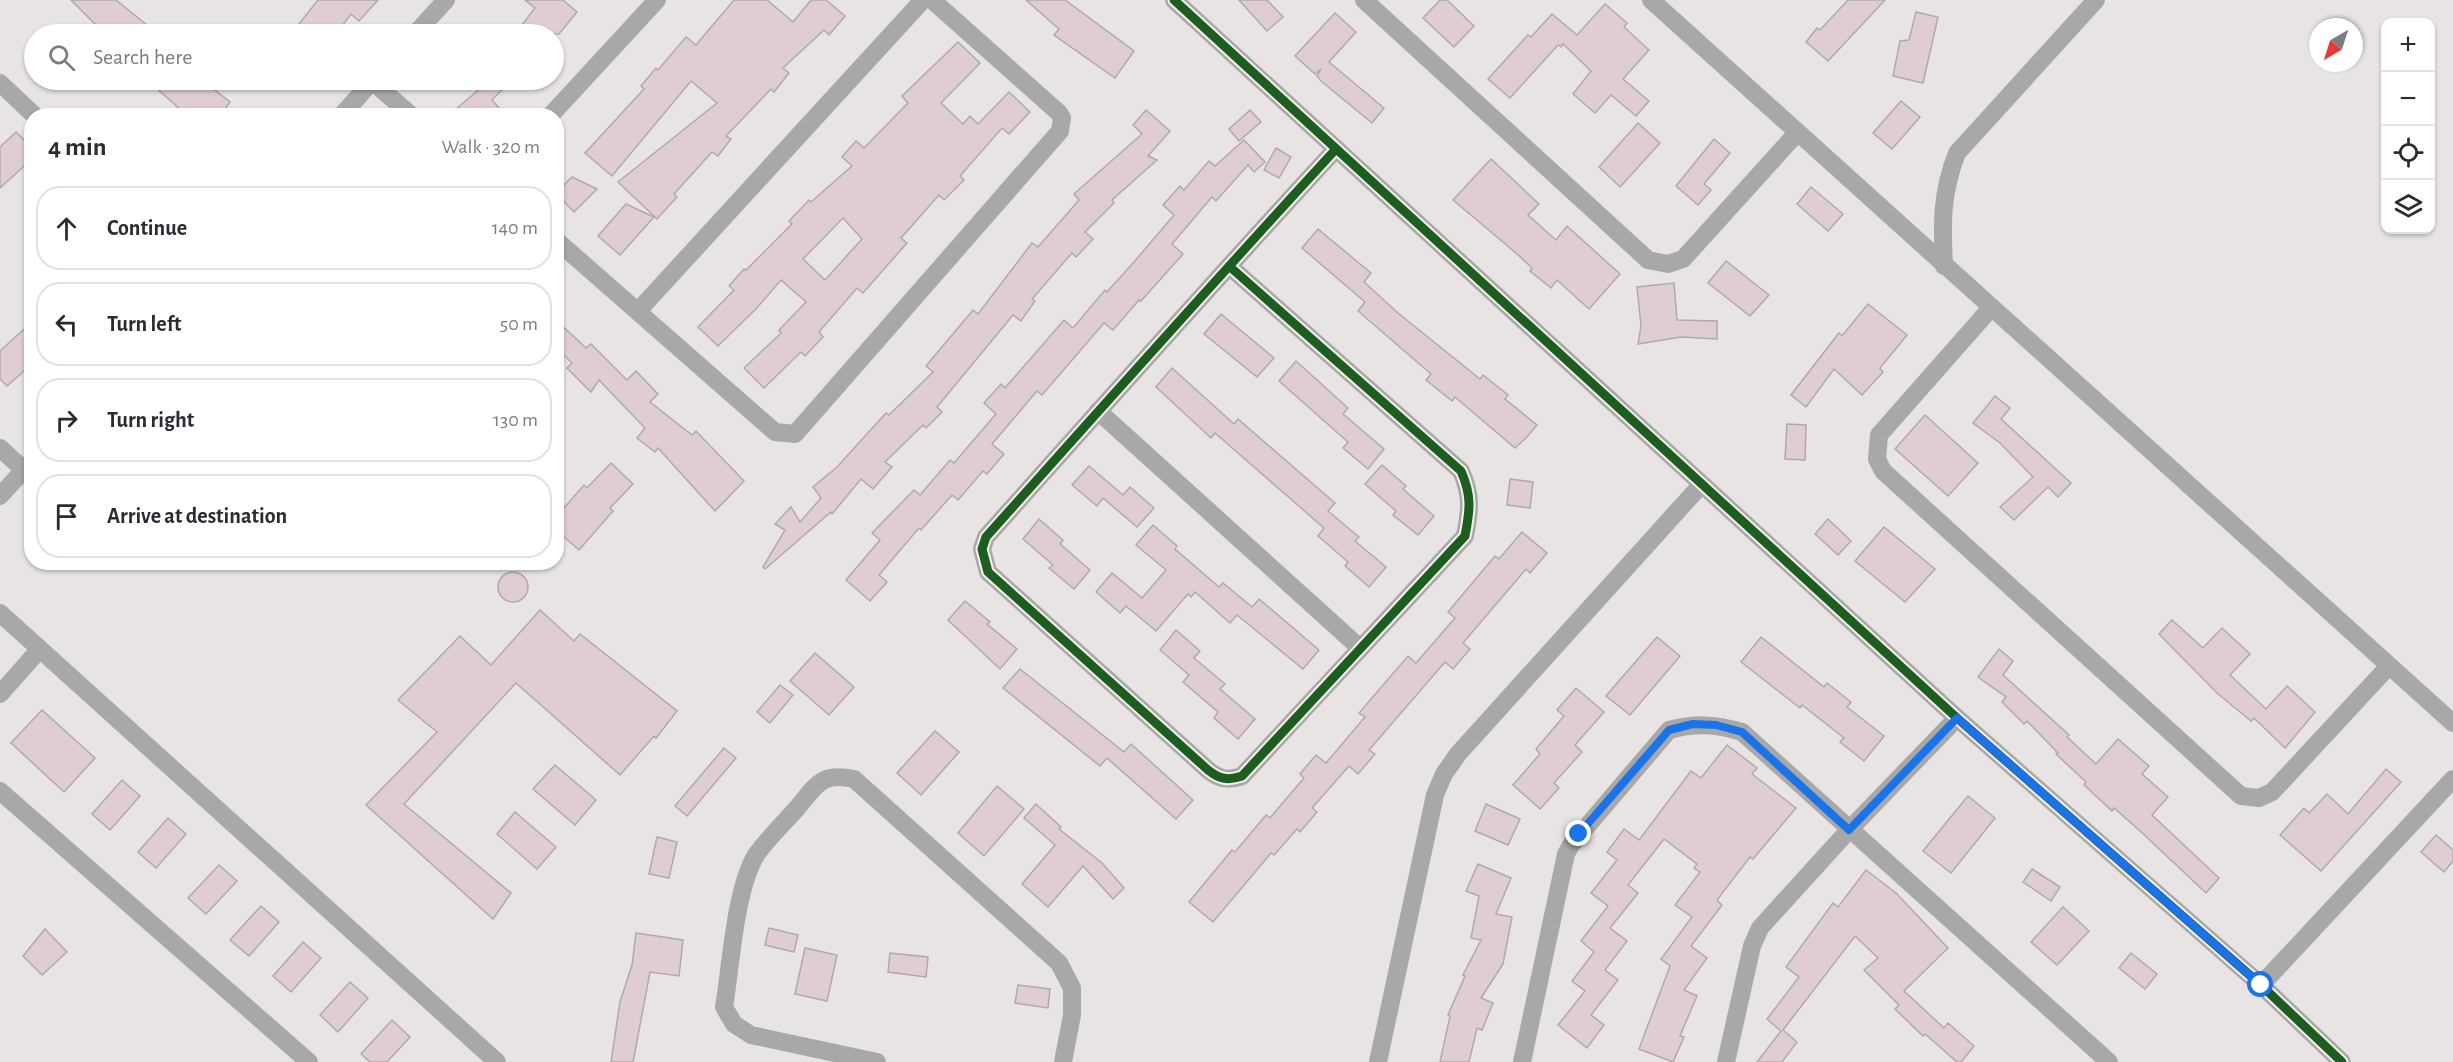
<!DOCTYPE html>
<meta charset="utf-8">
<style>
:root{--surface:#fff;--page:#f2f2f3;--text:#2b2b33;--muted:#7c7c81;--line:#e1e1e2}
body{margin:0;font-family:"Alegreya Sans",sans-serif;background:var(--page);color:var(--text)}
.controls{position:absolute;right:18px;top:18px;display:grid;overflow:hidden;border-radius:12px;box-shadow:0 2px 4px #0004}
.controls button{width:54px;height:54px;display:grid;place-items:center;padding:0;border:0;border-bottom:2px solid var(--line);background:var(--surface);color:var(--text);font:30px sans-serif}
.compass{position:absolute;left:2309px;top:18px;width:54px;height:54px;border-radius:50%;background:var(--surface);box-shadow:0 2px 4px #0004;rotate:219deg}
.stop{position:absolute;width:18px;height:18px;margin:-14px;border:4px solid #1a73e8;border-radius:50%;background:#fff}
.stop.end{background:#1a73e8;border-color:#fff;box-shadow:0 2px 6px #0008}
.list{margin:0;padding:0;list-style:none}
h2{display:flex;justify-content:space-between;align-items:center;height:78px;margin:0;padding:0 24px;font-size:26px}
h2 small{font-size:20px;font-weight:400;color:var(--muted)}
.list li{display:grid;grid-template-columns:39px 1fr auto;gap:18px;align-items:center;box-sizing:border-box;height:84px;margin:0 12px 12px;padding:0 12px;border:2px solid var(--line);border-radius:24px}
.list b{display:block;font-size:22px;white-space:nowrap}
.list em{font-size:20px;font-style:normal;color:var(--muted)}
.icon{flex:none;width:33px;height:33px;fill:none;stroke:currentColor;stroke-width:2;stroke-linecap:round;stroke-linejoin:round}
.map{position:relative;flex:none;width:2453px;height:1062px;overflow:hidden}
.search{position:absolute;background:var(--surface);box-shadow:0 2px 4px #0004;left:24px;top:24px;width:540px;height:66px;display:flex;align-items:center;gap:15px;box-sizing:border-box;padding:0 21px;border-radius:33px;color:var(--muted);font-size:22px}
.panel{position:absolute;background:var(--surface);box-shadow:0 2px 4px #0004;left:24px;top:108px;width:540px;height:462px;border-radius:24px}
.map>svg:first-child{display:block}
.building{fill:#e0cdd2;stroke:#aeaaab;stroke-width:1.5;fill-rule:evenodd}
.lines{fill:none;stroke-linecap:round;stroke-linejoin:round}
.street{stroke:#a9a8a8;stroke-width:18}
.cycleway-casing{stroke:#f9eef1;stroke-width:13}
.cycleway{stroke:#1b5e20;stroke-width:9}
.route{stroke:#1a73e8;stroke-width:8}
</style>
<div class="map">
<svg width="2453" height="1062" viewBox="0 0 2453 1062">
<rect width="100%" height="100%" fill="#e9e4e4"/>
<g class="building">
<polygon points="71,0 116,0 158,34 105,34"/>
<polygon points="318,0 378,0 359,21 351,14 336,34 291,34"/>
<polygon points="525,0 563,0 577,12 559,34 515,34 535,8"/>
<polygon points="734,0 767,0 793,22 811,0 826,0 845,16 829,35 824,30 783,68 789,73 774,92 771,89 726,136 731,139 718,156 712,152 674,194 677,197 657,219 618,182 717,103 691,81 612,176 585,153 644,89 641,86 656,68 658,70 686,37 696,45"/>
<polygon points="1026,0 1065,0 1134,51 1115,78 1054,35 1059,29"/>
<polygon points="1239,0 1267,0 1283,17 1267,31"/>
<polygon points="1440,0 1447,0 1474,26 1454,47 1423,18"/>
<polygon points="1848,0 1885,0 1828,61 1806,42 1817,28 1820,30"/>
<polygon points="1605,4 1627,23 1624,27 1649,50 1623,79 1649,101 1636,116 1611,95 1595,113 1573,94 1591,71 1563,44 1561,47 1558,45 1510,98 1488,79 1528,35 1531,37 1552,14 1577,35"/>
<polygon points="1916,12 1938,17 1923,83 1893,76 1900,41 1909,40"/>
<polygon points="1335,13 1356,32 1329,62 1384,108 1372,123 1321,81 1317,76 1321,69 1315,74 1295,56"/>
<path d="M958,42l22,21 -39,40 22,21 7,-8 8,8 31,-32 21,20 -21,22 -7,-6 -42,48 4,4 -20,20 -5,-5 -38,43 6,5 -44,50 -6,-5 -38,44 4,5 -18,19 -4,-4 -37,36 -20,-20 37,-35 -2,-3 27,-28 -25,-22 -25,29 -38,37 -20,-19 36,-37 -5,-4 15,-17 2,1 46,-46 -3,-3 20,-21 2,2 41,-36 -10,-9 14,-16 8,7 44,-45 -6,-7zM843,218l19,21 -37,41 -22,-21z"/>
<polygon points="147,80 202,80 230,102 220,116 188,116"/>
<polygon points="490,80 512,80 492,100 506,116 448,116"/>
<polygon points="1901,101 1920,117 1892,149 1873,133"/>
<polygon points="1146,110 1170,131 1148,156 1157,160 1112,200 1114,203 1085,232 1093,239 1076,257 1072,253 1032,299 1035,301 1021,321 1013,315 937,407 942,412 926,428 923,425 885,462 892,467 873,489 861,479 832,514 831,512 765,569 763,567 785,530 775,524 791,507 800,522 821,498 813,487 837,467 886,413 889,415 933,372 926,366 973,310 978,314 1032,243 1038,247 1079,200 1074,194 1142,134 1133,125"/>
<polygon points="1250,110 1261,122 1239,141 1229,129"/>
<polygon points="1638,123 1660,143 1620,187 1599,167"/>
<polygon points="16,132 32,148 32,159 0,188 0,147"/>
<polygon points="1714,139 1730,153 1704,184 1711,190 1698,205 1676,186"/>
<polygon points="1244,140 1265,162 1254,172 1248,165 1216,201 1212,197 1172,244 1183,254 1141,301 1139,300 1113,330 1104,323 1042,395 1037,391 992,444 1004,454 987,474 983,471 958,500 952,495 921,530 919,528 879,575 887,582 870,601 846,580 880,540 872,533 914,490 920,495 950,460 954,463 996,414 984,403 1001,384 1005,388 1064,320 1073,328 1105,290 1107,292 1134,262 1174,215 1163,205 1180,186 1184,190 1209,161 1215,166"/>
<polygon points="1276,148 1291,157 1279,178 1264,170"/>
<polygon points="1491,159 1539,204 1528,215 1556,240 1567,226 1620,274 1589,309 1557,280 1551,288 1530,271 1532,268 1516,253 1453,200"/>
<polygon points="572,177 597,189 574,212 556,193"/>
<polygon points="1811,187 1843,214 1828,231 1797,204"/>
<polygon points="626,204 654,217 620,255 598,236"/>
<polygon points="1318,229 1371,273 1364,282 1398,313 1480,379 1483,375 1508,395 1505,399 1537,425 1526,438 1515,448 1455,397 1452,401 1426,380 1431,374 1358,311 1365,302 1302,248"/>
<polygon points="1726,261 1769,295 1750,316 1708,283"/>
<polygon points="1674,283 1677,320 1717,321 1717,339 1681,337 1638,344 1641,326 1637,287"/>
<polygon points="1868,304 1907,335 1880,368 1883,372 1862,395 1834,369 1806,407 1791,395 1839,333 1842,336"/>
<polygon points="1221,314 1274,358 1257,377 1204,334"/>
<polygon points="556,320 586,348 591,344 627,380 636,371 658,394 650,402 692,435 696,431 744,481 715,511 658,448 655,452 637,438 645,428 599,380 591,392 567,368 572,363 556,348"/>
<polygon points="32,322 32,364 7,386 0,379 0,351"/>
<polygon points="1296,361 1348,408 1343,414 1384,449 1368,469 1343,448 1348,442 1279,381"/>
<polygon points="1172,368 1234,424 1238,419 1335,503 1328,511 1359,537 1355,541 1386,567 1369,587 1345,566 1348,562 1318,536 1324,528 1215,433 1211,438 1156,387"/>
<polygon points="1995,396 2010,408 2001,419 2071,483 2058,497 2048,487 2014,520 2000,507 2033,477 2000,443 1973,423"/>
<polygon points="1925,415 1978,463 1948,496 1895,449"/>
<polygon points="1787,424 1806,425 1805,460 1785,459"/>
<polygon points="611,463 633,484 610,508 613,511 579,550 556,530 556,517 584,485 587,488"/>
<polygon points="1382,465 1406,486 1403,489 1434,516 1418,535 1393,515 1396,511 1365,484"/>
<polygon points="1089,466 1123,495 1130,487 1154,508 1137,527 1103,498 1097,506 1072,485"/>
<polygon points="1510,479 1533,482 1530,508 1507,505"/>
<polygon points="1039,519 1063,540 1060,544 1090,570 1074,589 1049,568 1053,565 1023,539"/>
<polygon points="1828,519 1851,541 1838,555 1815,534"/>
<polygon points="1153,525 1177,546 1175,549 1219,587 1223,583 1252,607 1259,599 1319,650 1303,669 1237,615 1230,623 1195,592 1191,597 1188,594 1156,631 1126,606 1120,613 1096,592 1112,573 1142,598 1166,570 1136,545"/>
<polygon points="1884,527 1935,569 1905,602 1855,561"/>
<polygon points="1522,532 1547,553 1530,573 1526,569 1463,643 1470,649 1453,669 1445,662 1369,750 1375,754 1358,774 1349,766 1312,808 1317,812 1300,832 1297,829 1274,855 1271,853 1213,922 1189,902 1232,850 1235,852 1266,815 1270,818 1304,778 1300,774 1316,755 1326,763 1365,717 1359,713 1408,656 1416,663 1455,618 1448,612 1495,556 1499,559"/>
<circle cx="513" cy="587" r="15"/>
<polygon points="965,601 990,622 987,624 1017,649 1000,669 948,620"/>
<polygon points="540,610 574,641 580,634 677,711 656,738 654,736 620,775 516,683 404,804 511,893 493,919 366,805 437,732 398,700 460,636 491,665"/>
<polygon points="2172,620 2203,648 2222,628 2250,654 2230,675 2266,709 2287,686 2315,712 2285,748 2254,718 2251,721 2217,693 2159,634"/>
<polygon points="1176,630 1200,651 1194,658 1225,684 1220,689 1255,719 1238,739 1214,718 1218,712 1183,682 1189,675 1160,650"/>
<polygon points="1657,637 1680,656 1630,715 1606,696"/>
<polygon points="1761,637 1824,687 1827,683 1851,702 1847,707 1884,736 1864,761 1840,742 1844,738 1802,705 1800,708 1741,662"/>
<polygon points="1999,649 2013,661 2003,675 2069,735 2067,737 2096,764 2118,739 2149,766 2142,774 2168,797 2152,815 2219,878 2206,893 2139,830 2114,808 2112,811 2084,785 2086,782 2056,754 2058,753 2027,721 2024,724 2002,702 2006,697 1978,677"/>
<polygon points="815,653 854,687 829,715 790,681"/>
<polygon points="1020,669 1124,752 1131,744 1193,800 1176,819 1107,758 1100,766 1003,688"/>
<polygon points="780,685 793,695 770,723 757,712"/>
<polygon points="1576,688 1604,712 1575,745 1582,752 1554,783 1559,788 1540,809 1513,785 1540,754 1536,749 1564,716 1557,710"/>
<polygon points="42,710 95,758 64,792 11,743"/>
<polygon points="935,731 959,752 921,795 897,773"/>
<polygon points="1727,745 1757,768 1752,774 1796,808 1753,859 1750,857 1717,900 1722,905 1691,946 1707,958 1684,990 1697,996 1680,1036 1684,1037 1673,1062 1639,1049 1670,966 1661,959 1692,917 1675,905 1700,872 1694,868 1697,864 1664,839 1628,885 1638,893 1610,928 1627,941 1605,970 1618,980 1591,1015 1604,1025 1587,1048 1558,1025 1585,991 1572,981 1594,952 1581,941 1608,906 1591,893 1617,860 1607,852 1624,829 1639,840 1691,771 1701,778"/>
<polygon points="724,748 736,758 687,816 675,806"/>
<polygon points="555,765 596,800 575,825 533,789"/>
<polygon points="2386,769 2401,782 2321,871 2280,835 2304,808 2309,813 2327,794 2348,814"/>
<polygon points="122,780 140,796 110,830 92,814"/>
<polygon points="997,786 1024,809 984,856 958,833"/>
<polygon points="1968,796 1995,818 1951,873 1923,851"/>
<polygon points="1036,804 1061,827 1059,829 1102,863 1124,888 1113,899 1083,866 1048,907 1022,884 1055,845 1024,818"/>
<polygon points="1486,804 1520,819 1508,845 1475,831"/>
<polygon points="515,812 556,847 537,869 497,834"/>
<polygon points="168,818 186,834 156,868 138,852"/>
<polygon points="2436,835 2453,850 2453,861 2444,872 2421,852"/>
<polygon points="657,837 677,842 669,878 649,874"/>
<polygon points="1478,864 1511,878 1496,914 1512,917 1503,964 1481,998 1493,1003 1482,1030 1477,1028 1469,1062 1440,1062 1450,1016 1448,1015 1465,976 1463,975 1481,940 1471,938 1479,896 1466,891"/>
<polygon points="219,865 237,881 206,914 188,898"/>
<polygon points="2032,869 2060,887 2051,901 2023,882"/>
<polygon points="1866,870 1896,893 1948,948 1904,991 1944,1028 1948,1023 1974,1046 1961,1062 1957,1062 1925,1034 1923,1036 1895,1009 1899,1005 1864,970 1878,958 1855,936 1783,1030 1797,1042 1782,1062 1757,1062 1781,1031 1767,1019 1799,977 1786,967 1833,903 1838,907"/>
<polygon points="261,906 279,922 249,956 230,940"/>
<polygon points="2063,907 2089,931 2057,965 2031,942"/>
<polygon points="769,928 798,935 794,952 765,945"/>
<polygon points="45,929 67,952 42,975 23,956"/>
<polygon points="636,933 683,940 679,976 650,972 633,1062 611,1062 620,1002 632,965"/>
<polygon points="303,942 321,958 291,992 273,976"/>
<polygon points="805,948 837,955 827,1001 795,994"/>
<polygon points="890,953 928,957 926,977 888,972"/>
<polygon points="2131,953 2157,974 2145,989 2119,968"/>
<polygon points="350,982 368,998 338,1032 320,1015"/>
<polygon points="1018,985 1050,989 1048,1008 1015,1003"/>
<polygon points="392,1020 410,1037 387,1062 370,1062 361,1054"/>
</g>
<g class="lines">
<g class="street">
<polyline points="1174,0 1957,718 2261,985 2342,1062"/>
<polyline points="1364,0 1648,260 1668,264 1683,259 1797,133"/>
<polyline points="1651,0 2453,723"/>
<polyline points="415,34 446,0"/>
<polyline points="372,81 412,116"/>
<polyline points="0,83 35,116"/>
<polyline points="341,116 373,80"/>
<polyline points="550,116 657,0"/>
<polyline points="556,240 775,432 795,434 1060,131 1062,118 1059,113 932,0"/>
<path d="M1229,266l232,205c11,25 9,39 4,65l-223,240c-14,5 -23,3 -34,-6l-220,-198 -6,-23 4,-12c116,-130 232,-260 350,-388"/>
<path d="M1944,266c-2,-43 -3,-72 13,-113l139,-153"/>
<polyline points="1991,308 1879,435 1877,459 1883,471 2241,796 2259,798 2272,792 2388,667"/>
<polyline points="638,311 923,0"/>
<polyline points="1098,411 1360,648"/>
<polyline points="0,448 24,470"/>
<polyline points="0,496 32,461"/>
<polyline points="0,613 497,1062"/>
<polyline points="0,694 39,650"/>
<polyline points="0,791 309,1062"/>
<polyline points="2261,985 2453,779"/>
<path d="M877,1062l-126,-27 -17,-11 -10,-17c7,-42 11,-117 32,-152 12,-17 29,-33 42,-48 19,-23 24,-35 56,-28l205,184 13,25v27l-9,47"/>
<polyline points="1378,1062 1435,795 1444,774 1458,754 1701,485"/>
<path d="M1522,1062l44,-208 5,-9 98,-115c27,-7 46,-6 73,2l367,330"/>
<polyline points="1726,1062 1752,946 1760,928 1849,830 1957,718"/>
</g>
<defs>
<g id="cycleway">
<polyline points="1174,0 1957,718 2261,985 2342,1062"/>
<path d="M1229,266l232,205c11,25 9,39 4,65l-223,240c-14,5 -23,3 -34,-6l-220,-198 -6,-23 4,-12c116,-130 232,-260 350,-388"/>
</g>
</defs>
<use href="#cycleway" class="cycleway-casing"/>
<use href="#cycleway" class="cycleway"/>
</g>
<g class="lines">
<polyline class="route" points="1579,834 1669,730 1693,724 1716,725 1742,732 1849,830 1957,718 2261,985"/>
</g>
</svg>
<div class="controls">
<button>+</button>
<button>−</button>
<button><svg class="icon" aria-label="locate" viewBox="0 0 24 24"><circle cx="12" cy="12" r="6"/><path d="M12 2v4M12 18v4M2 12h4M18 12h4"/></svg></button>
<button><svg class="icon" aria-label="layers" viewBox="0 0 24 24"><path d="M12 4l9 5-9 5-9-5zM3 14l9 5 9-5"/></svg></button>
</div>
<svg class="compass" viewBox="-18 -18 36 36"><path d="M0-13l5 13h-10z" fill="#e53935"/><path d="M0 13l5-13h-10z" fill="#7c7c81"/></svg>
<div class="stop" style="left:2261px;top:985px"></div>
<div class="stop end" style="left:1579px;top:834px"></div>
<div class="search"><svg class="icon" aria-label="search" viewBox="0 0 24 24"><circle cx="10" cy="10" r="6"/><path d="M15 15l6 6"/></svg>Search here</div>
<section class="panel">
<h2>4 min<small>Walk · 320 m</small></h2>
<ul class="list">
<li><svg class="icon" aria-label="ahead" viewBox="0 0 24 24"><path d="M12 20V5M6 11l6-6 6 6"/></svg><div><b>Continue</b></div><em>140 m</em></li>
<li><svg class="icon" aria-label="left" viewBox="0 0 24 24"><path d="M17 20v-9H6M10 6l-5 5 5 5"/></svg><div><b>Turn left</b></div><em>50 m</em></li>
<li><svg class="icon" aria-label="right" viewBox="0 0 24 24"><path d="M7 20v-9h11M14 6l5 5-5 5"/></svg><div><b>Turn right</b></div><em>130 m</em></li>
<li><svg class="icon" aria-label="arrive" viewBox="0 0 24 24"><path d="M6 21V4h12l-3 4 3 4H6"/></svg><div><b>Arrive at destination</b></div></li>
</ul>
</section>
</div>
